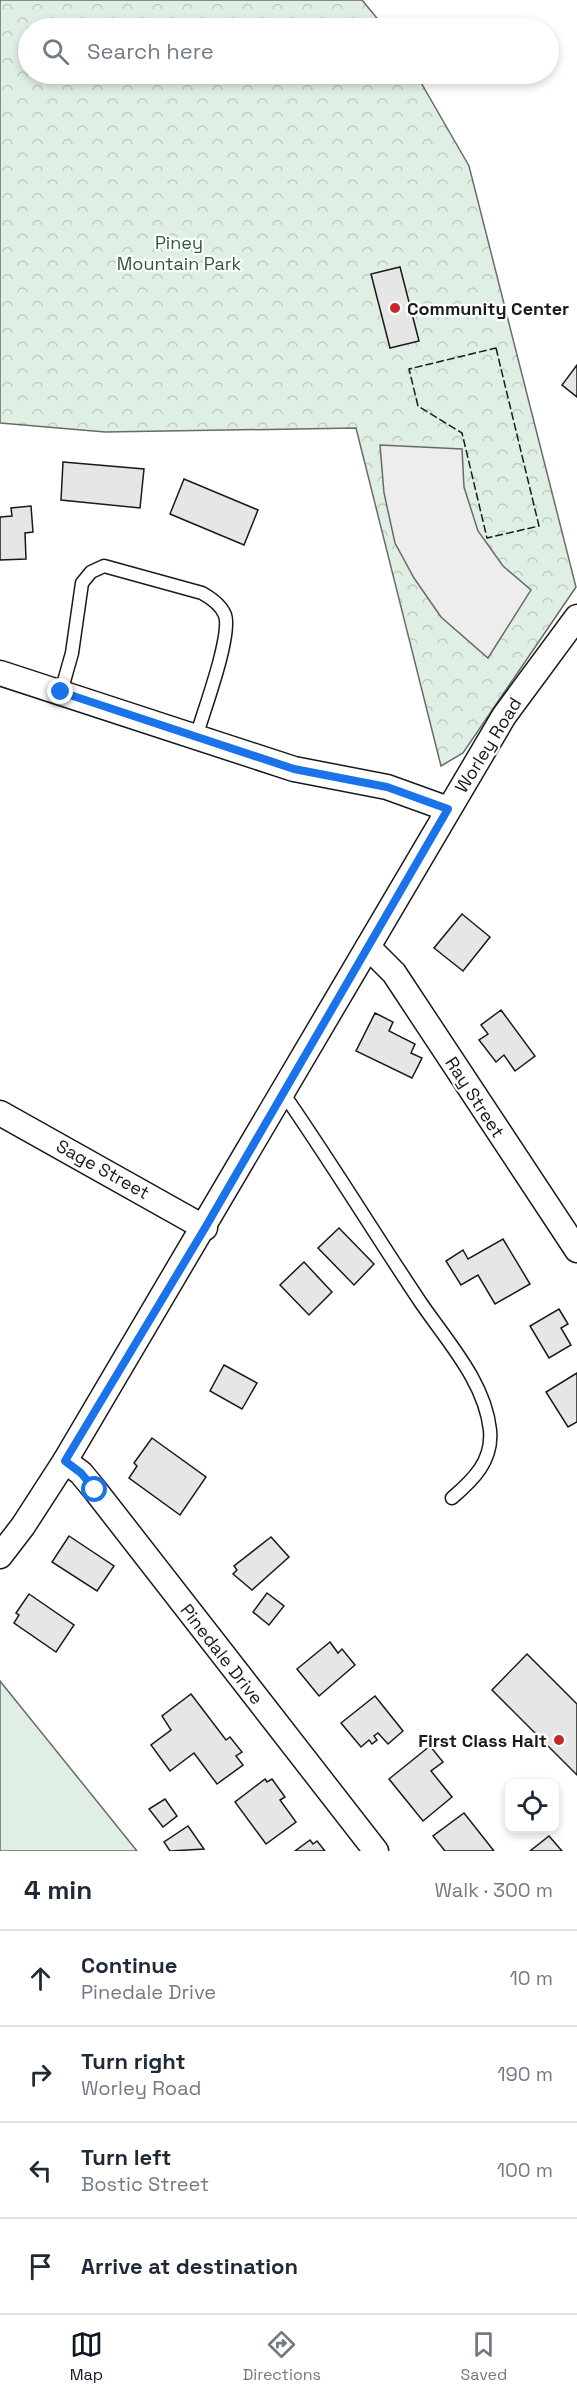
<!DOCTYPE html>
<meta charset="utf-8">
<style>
:root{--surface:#fff;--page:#f6f6f7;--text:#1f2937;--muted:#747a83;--line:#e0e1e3;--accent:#111827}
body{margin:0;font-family:"Space Grotesk",sans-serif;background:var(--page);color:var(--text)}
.controls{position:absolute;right:18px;bottom:18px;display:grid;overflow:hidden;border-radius:12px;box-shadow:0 3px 9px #0003}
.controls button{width:54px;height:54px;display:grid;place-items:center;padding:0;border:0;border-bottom:2px solid var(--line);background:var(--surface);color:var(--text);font:30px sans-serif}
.stop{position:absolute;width:18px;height:18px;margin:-14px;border:4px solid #1a73e8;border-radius:50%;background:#fff}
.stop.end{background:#1a73e8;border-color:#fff;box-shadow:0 2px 6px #0008}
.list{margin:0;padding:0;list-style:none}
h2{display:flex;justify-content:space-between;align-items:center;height:78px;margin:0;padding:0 24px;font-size:26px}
h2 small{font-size:20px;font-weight:400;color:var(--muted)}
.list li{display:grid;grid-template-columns:39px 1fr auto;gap:18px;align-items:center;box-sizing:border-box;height:96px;padding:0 24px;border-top:2px solid var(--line)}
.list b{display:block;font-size:22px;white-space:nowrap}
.list p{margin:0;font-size:20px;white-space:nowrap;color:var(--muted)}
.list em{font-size:20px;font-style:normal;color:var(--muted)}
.icon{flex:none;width:33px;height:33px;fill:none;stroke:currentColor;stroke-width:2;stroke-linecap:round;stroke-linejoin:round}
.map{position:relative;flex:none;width:577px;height:1851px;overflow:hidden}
.search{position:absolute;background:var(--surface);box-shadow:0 3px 9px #0003;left:18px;right:18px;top:18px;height:66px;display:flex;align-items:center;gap:15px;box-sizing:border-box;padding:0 21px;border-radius:33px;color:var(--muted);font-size:22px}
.sheet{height:462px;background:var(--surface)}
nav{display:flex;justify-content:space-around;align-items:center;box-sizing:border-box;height:84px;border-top:2px solid var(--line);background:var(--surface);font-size:16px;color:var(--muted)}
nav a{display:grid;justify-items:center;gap:3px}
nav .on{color:var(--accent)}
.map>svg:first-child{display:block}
.green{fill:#e0efe3;stroke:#6a6a6a;stroke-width:1.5}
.forest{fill:url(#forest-crowns);stroke:#6a6a6a;stroke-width:1.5}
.parking{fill:#ededed;stroke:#6a6a6a;stroke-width:1.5}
.building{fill:#e6e6e6;stroke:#1a1a1a;stroke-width:1.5}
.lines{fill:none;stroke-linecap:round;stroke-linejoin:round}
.service-casing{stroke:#1a1a1a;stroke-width:15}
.minor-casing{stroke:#1a1a1a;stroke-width:27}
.service{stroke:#fff;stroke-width:12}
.minor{stroke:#fff;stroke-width:24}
.fence{stroke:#1a1a1a;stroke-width:1.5;stroke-dasharray:8 3;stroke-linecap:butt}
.route{stroke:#1a73e8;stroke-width:8}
.poi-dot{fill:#c62828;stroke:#fff;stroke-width:2}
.labels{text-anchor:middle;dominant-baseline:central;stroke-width:4.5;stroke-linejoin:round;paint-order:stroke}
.park-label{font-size:18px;fill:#2b5a34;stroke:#fff}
.poi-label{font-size:18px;font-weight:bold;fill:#1a1a1a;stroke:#fff;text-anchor:start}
.street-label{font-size:18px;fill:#1a1a1a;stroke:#fff}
</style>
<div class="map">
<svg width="577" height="1851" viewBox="0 0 577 1851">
<defs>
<pattern id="forest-crowns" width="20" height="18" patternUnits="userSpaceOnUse" patternTransform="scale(1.5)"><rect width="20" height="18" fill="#e0efe3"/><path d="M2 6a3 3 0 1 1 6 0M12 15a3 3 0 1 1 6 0" fill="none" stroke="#c0ccc2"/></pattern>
</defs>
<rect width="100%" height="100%" fill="#fff"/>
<polygon class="green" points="0,1681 137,1851 0,1851"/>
<polygon class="forest" points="0,0 362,0 385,28 28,28 28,74 416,74 469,166 576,587 463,753 441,766 356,428 105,432 0,423"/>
<polygon class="parking" points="380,445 462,449 464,487 478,531 503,566 531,590 488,658 441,617 414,578 395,543 384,493"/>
<g class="building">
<polygon points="400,267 419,341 390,348 371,274"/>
<polygon points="577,365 577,397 562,385"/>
<polygon points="63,462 144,469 140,508 61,500"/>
<polygon points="184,479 258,510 244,545 170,514"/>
<polygon points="31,506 33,532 25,533 26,559 0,560 0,517 12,516 11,508"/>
<polygon points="462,914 490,937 463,971 434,948"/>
<polygon points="501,1010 535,1056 515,1071 504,1055 496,1062 479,1040 488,1034 481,1025"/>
<polygon points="375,1013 393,1022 389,1031 415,1044 411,1053 422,1058 412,1078 356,1051"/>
<polygon points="339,1228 374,1264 354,1285 318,1248"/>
<polygon points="503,1239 530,1284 495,1304 478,1275 461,1285 446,1261 463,1250 468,1259"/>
<polygon points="304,1262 332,1292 309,1315 280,1285"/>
<polygon points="559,1309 568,1324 561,1328 571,1345 549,1358 530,1326"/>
<polygon points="224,1365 257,1383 242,1409 210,1391"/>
<polygon points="577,1373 577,1422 568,1427 546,1392"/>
<polygon points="152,1438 206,1477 180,1515 129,1478 137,1466 134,1463"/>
<polygon points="69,1536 114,1566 97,1591 52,1562"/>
<polygon points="271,1537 289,1557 252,1590 233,1574 237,1570 234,1566"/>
<polygon points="267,1593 284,1606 269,1625 253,1612"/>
<polygon points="29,1594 74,1625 56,1652 14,1623 19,1615 16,1613"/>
<polygon points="330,1642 338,1653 342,1649 355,1665 319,1696 297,1669"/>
<polygon points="527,1654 577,1704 577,1775 492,1690"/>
<polygon points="191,1694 226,1740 230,1737 242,1752 236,1756 243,1765 217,1784 194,1753 170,1771 151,1745 171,1730 162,1716"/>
<polygon points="375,1696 403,1731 388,1744 378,1733 374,1736 377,1740 372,1744 369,1740 361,1747 341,1723"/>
<polygon points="430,1746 443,1762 431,1771 452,1797 423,1821 389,1779"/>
<polygon points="265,1779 267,1782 272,1779 285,1797 280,1800 296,1822 266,1844 235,1802"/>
<polygon points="165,1799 177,1816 163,1827 149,1809"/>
<polygon points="464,1813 494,1851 445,1851 433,1836"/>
<polygon points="188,1826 204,1849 170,1851 164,1842"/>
<polygon points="549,1836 562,1851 530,1851"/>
<polygon points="310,1840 313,1844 317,1841 325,1851 295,1851"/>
</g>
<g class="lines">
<defs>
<g id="service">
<path d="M61,692l11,-39 10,-70 9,-11 13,-6 98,27c9,5 19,12 23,22 7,21 -22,98 -29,122"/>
<path d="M283,1093c48,69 91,140 138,210 26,38 64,79 69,127 3,31 -17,50 -38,68"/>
</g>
<g id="minor">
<polyline points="0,673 294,769 387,787 448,809"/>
<polyline points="368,947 394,973 577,1250"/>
<polyline points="0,1113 205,1228"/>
<polyline points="65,1461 81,1473 95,1490 376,1851"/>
<polyline points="0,1556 23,1526 65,1461 504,716 577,617"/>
</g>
</defs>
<use href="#service" class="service-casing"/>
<use href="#minor" class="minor-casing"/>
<use href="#service" class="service"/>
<use href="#minor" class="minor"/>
<polygon class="fence" points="496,348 539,526 487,538 462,433 418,406 409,369"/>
</g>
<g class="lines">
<polyline class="route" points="61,692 294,769 387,787 448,809 205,1228 65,1461 81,1473 95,1490"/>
</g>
<g class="poi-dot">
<circle cx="395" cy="308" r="6"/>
<circle cx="559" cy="1740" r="6"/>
</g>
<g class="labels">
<g class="park-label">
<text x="179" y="242">Piney<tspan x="179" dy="21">Mountain Park</tspan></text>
</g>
<g class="poi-label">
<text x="407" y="308">Community Center</text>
<text x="547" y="1740" text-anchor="end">First Class Halt</text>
</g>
<g class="street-label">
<text transform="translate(488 745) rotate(-58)">Worley Road</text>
<text transform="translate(475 1097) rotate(57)">Ray Street</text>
<text transform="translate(103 1169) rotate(29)">Sage Street</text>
<text transform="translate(222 1654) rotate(52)">Pinedale Drive</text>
</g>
</g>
</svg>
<div class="controls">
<button><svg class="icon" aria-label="locate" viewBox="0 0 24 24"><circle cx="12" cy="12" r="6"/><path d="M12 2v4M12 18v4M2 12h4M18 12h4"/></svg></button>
</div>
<div class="stop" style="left:95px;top:1490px"></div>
<div class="stop end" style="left:61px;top:692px"></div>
<div class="search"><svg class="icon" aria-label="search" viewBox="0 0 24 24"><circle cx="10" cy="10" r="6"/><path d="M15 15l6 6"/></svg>Search here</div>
</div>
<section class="sheet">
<h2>4 min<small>Walk · 300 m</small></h2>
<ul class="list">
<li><svg class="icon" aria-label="ahead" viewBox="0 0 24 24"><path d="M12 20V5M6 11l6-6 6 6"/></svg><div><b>Continue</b><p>Pinedale Drive</p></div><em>10 m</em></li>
<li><svg class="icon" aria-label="right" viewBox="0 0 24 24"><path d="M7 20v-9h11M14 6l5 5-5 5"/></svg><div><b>Turn right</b><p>Worley Road</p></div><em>190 m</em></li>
<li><svg class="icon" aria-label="left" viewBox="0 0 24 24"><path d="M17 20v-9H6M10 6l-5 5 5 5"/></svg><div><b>Turn left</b><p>Bostic Street</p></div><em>100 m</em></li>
<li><svg class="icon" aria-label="arrive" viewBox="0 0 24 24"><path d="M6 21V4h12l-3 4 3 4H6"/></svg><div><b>Arrive at destination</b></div></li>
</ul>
</section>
<nav>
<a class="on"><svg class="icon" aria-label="map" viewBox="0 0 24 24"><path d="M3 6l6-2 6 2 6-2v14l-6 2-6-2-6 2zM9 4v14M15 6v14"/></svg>Map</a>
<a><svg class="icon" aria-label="directions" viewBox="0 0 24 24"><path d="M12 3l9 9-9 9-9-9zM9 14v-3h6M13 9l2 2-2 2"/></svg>Directions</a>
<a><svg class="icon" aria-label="saved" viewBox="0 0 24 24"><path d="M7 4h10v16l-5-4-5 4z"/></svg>Saved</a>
</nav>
